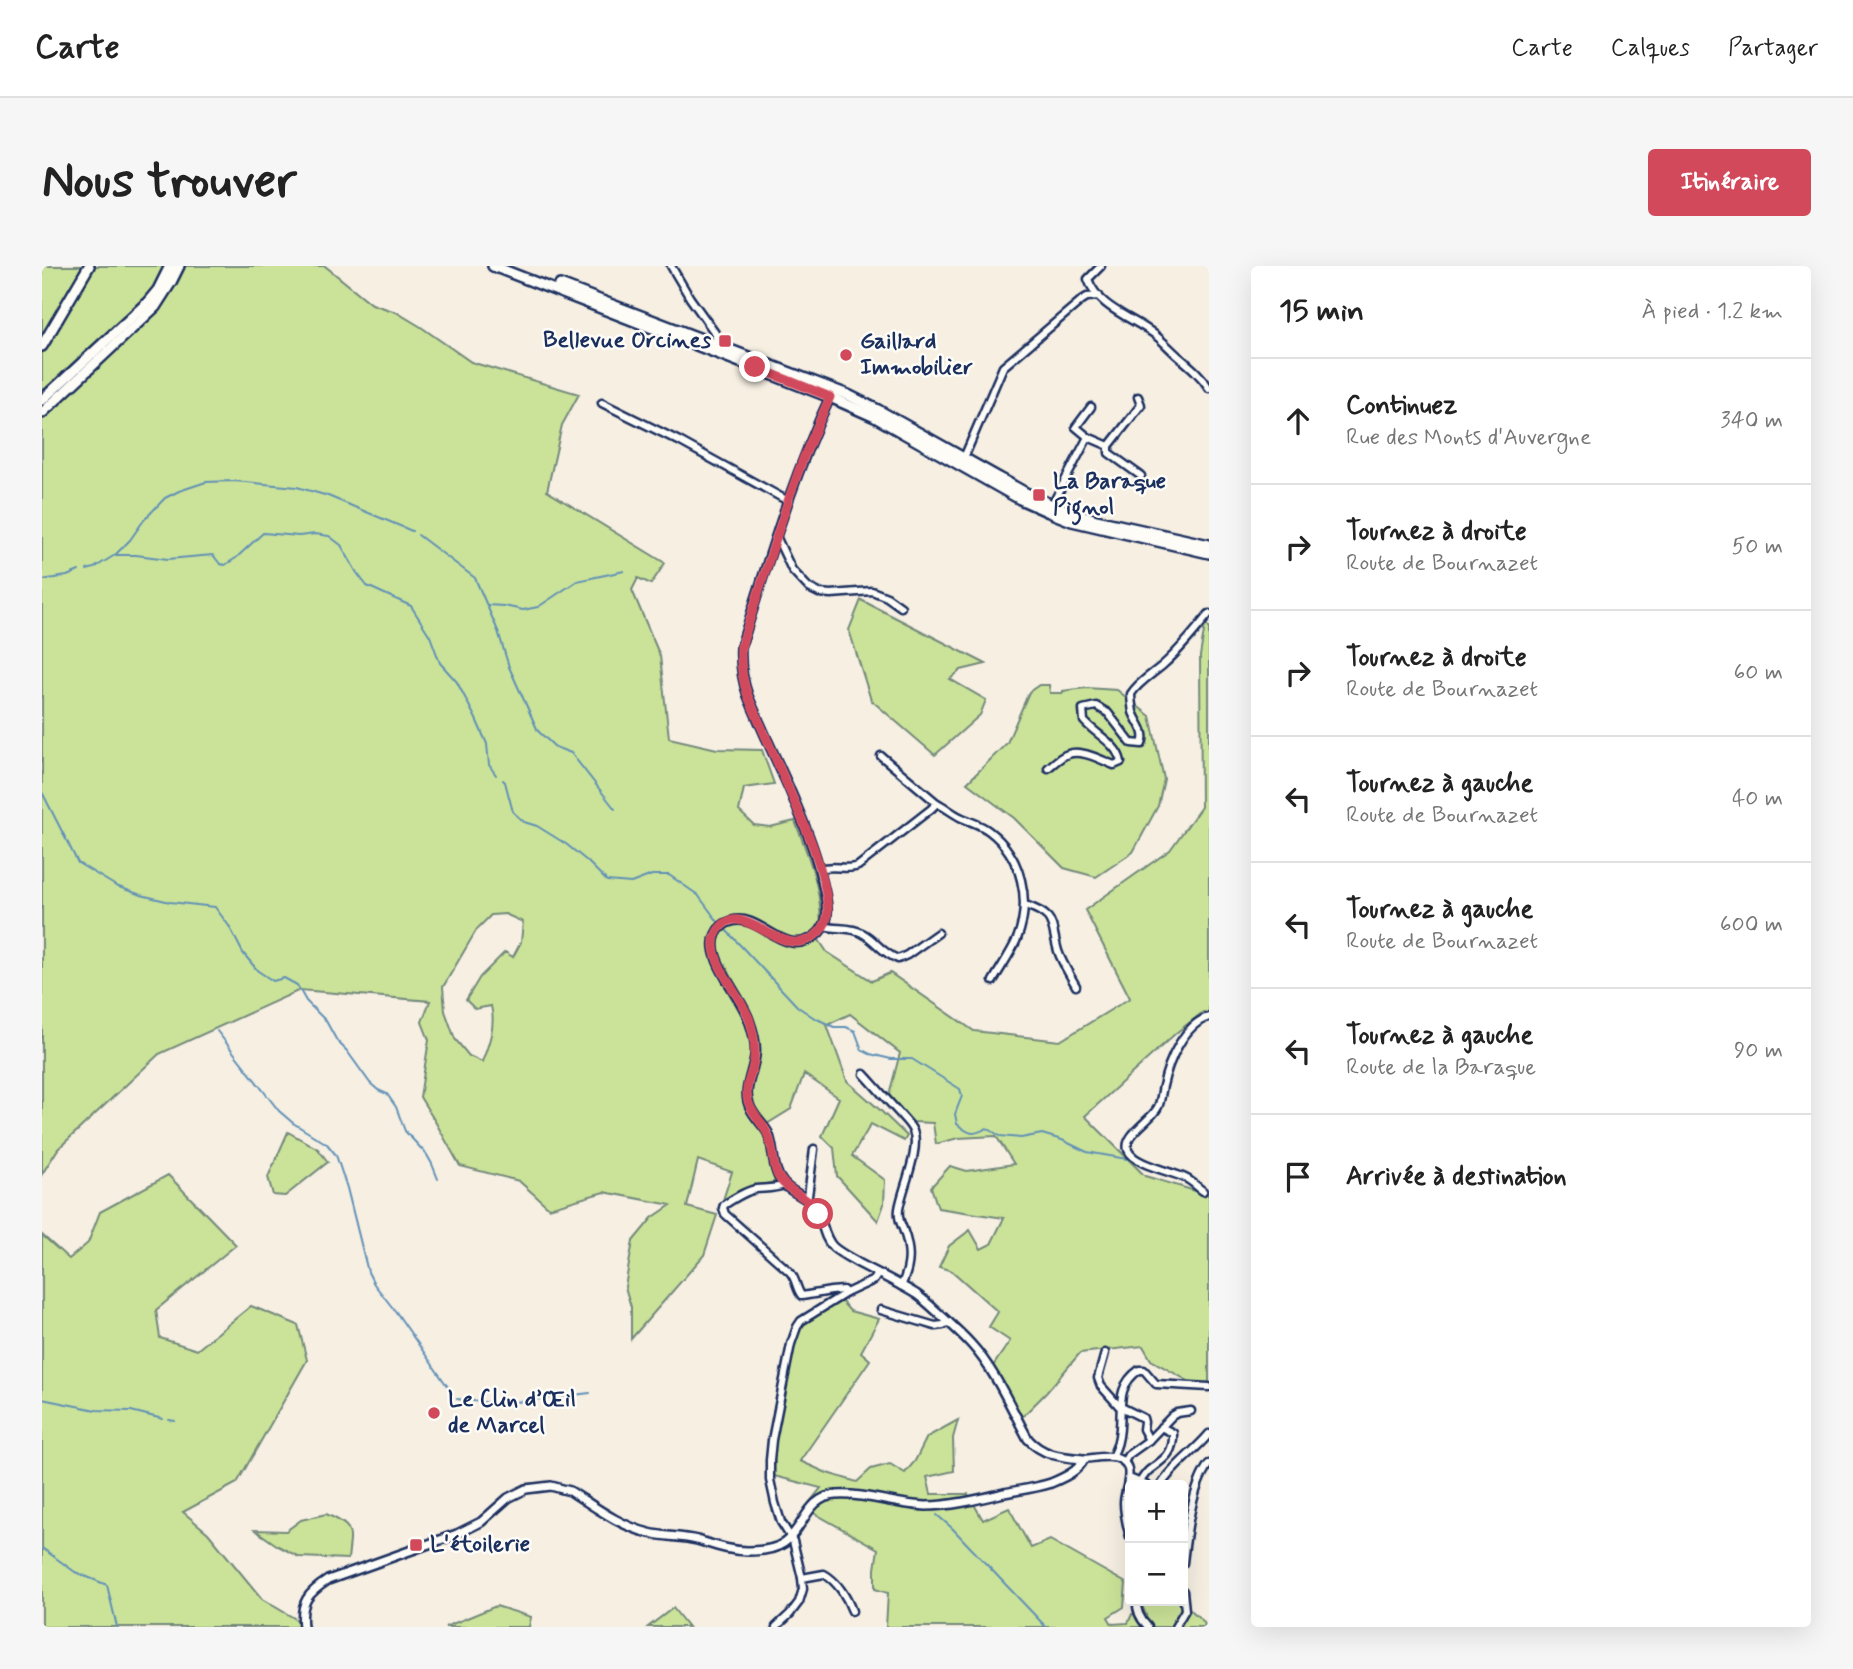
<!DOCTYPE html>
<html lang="fr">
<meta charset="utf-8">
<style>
:root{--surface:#fff;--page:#f6f6f6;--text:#222;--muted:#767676;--line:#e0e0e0;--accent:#d1495b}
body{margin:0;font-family:Mynerve,sans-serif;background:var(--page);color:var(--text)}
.controls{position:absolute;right:21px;bottom:21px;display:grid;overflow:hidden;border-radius:7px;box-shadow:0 7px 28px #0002}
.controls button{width:63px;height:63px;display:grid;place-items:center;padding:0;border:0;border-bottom:2px solid var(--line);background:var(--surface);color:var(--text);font:35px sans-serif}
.stop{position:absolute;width:21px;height:21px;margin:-16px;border:5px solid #d1495b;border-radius:50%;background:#fff}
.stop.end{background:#d1495b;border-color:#fff;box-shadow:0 2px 7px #0008}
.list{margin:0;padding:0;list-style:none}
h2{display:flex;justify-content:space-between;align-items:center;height:91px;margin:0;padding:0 28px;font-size:30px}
h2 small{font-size:23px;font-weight:400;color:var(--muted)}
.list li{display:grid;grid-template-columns:46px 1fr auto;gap:21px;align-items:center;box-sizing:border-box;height:126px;padding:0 28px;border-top:2px solid var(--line)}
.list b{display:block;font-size:26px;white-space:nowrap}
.list p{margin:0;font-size:23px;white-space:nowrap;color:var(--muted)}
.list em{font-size:23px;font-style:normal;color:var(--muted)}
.icon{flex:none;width:38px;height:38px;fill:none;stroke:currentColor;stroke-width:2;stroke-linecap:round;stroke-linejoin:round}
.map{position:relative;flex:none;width:1167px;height:1361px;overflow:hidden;border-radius:7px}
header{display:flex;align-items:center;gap:42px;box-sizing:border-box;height:98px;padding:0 35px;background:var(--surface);border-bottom:2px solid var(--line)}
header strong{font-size:33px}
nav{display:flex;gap:38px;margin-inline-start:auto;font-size:24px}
.intro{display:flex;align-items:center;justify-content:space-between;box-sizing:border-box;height:168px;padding:0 42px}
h1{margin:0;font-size:49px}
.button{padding:18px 32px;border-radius:7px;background:var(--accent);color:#fff;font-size:24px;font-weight:700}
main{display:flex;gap:42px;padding:0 42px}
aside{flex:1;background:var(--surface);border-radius:7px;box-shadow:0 7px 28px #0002}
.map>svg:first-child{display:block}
.green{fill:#cbe398;stroke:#73897b;stroke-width:2;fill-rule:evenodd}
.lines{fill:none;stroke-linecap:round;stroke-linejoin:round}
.stream{stroke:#6291b7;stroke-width:2}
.minor-casing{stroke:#1b2f5e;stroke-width:11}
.tertiary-casing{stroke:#1b2f5e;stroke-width:12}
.primary-casing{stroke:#1b2f5e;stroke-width:14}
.minor{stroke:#fdfcf7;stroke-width:6}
.tertiary{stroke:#fdfcf7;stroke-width:7}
.primary{stroke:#fdfcf7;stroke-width:9}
.route{stroke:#d1495b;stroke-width:9}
.poi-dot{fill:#d1495b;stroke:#fdfcf7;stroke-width:2.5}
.labels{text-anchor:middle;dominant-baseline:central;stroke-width:5;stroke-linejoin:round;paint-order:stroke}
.poi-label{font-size:23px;font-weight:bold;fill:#1b2f5e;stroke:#fdfcf7;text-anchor:start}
</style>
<header>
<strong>Carte</strong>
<nav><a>Carte</a><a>Calques</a><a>Partager</a></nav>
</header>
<div class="intro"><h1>Nous trouver</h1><a class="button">Itinéraire</a></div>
<main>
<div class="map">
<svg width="1167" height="1361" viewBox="0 0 1167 1361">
<rect width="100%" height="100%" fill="#f6efe2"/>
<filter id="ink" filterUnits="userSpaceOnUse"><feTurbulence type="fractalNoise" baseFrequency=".0143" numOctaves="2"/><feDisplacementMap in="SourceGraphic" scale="14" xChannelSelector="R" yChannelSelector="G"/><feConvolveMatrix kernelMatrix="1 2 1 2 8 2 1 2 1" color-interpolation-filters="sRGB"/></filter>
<g filter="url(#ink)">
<g class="green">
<path d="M0,0h283l47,38 24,8 25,15 50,35 108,32 -17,31 -15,66 118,72 -14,21 -13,-6 -6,12 28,66 9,82 48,11 45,1 12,34 -30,4 -5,23 15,14 16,2 25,-6c15,38 31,78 24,119l8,12 45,29 18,-8 84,58 86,10 70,-43 -45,-88 85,-60 31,-43 -1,-151 5,-31 4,2v386l-6,-1 -27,21 -91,83 60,60 64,19v194l-10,-2 -48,-27 -8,-14 -63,7 -34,40 -24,24 -29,-51 17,-25 -21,-14 9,-15 -46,-41 -13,-4 10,-21 21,-16 11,19 10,-5 13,-26 -66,-10 -7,-21 19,-21 17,5 47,-7 -18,-28 -38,2 -22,6 -3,-21 -20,-1 -13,-11 -11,-16 11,-42 -50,-39 -23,11 20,56 33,29 27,26 -3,5 -33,-17 -19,32 33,24 -1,24 -6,17 -41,-45 -3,-28 -12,-12 17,-38 -35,-24 -13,35 -24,15 4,45 4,13 -27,5 -25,13 9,-28 -34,-12 -11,47 30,8 -13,40 -73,84v-32l-6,-20 8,-46 19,-23 19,-13 -67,-13 -55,16 -30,-27 -59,-15 -24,-43 -16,-26 9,-57 -7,-18 8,-21 -130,-11 -141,64 -101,95 -16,25zM463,648l18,8 -2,20 -8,15 -8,-5 -25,25 -14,23 9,9 16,-3c5,19 -2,38 -9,56l-13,-6 -14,-17 -10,-28 -2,-24 34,-58 14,-14z"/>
<polygon points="819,334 944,398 919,404 908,413 944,434 938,449 893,489 829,434 807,364"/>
<polygon points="997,419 1007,419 1008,427 1021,427 1021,425 1044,422 1075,424 1108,450 1122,513 1116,540 1091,586 1054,611 1022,602 972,552 925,517 965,477 987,426"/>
<polygon points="246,866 276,883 286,896 243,930 231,929 226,911"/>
<polygon points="126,909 194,979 114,1044 118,1072 155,1084 209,1040 256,1059 265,1094 195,1217 141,1246 166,1267 220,1333 267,1361 0,1361 0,969 27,993 46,977 58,946"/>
<polygon points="800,1036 808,1045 837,1053 819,1086 828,1094 758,1195 785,1207 815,1216 829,1203 848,1198 863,1207 873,1195 885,1171 916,1154 911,1172 912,1205 885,1211 889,1228 926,1228 941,1254 967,1242 989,1282 1008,1274 1084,1317 1082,1341 1066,1351 1070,1358 1086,1357 1090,1348 1104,1349 1098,1335 1139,1335 1162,1356 1163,1361 844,1361 846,1327 833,1323 833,1303 836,1283 763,1242 779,1222 732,1210 733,1172 751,1077 760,1057 793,1037"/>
<path d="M284,1248c29,13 25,16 22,45l-49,-2 -21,-11 -23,-16 31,1 15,-11z"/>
<polygon points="454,1340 489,1351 487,1361 403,1361"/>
<polygon points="631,1342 646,1361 606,1361"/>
</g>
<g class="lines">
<g class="stream">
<polyline points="376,269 433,312 456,365 467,401 496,465 513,481 529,487 573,543"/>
<polyline points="73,289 88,274 102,254 123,232 137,225 164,216 192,215 255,221 286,230 370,265"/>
<polyline points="45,304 52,302 73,289 94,289 126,293 171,289 178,298 183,299 194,292 221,267 257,270 273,268 287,270 299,279 315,307 325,320 369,340 388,370 398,397 415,416 434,453 445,478 447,499 454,509"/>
<polyline points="0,314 25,310 37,305"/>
<polyline points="445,339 462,340 481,344 496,341 535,315 582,305"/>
<polyline points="461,514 463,516 471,546 482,556 495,560 524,578 545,595 565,615 589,617 610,609 627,609 656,629 676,656"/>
<polyline points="0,526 36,597 74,620 99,629 128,636 173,641 187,660 201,687 216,705 231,715 242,712 255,719 264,735 284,755 295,775 305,785 328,817 336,824 345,828 354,841 363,865 385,889 390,898 396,913"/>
<path d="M684,664l72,77 15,10 21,10h12l9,4 7,19 8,4 21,5h21l48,30 2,7 -7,18 2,10c12,10 16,12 30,4l13,8 21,2 21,-4 20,6 25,12 40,7"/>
<polyline points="175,765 237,845 251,857 285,878 294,889 305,922 326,1006 332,1018 354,1046 410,1127"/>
<polyline points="0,1133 54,1144 89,1145 121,1153"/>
<polyline points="415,1133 457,1138 548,1127"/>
<polyline points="127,1154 133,1155"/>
<polyline points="895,1249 910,1262 1004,1361"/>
<polyline points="0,1282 33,1306 65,1319 75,1361"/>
</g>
<defs>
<g id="minor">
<polyline points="629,0 648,32 673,67 676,82"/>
<path d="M1059,0l-13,13c10,29 44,38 66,55 9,7 16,15 24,22 12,10 23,19 31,32"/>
<polyline points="560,137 637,175 746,235"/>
<polyline points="1049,141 1034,161 1046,171 1067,180 1099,139 1096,131"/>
<polyline points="1067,180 1067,187 1099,210"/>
<polyline points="921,194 961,101 1040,34 1045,31 1057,30"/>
<polyline points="1009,241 1046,171"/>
<polyline points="734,270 750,304 767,322 777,327 789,328 830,325 845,331 859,341"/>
<polyline points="839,490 895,537"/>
<path d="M1006,502c6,-5 13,-12 20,-14 14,-5 33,6 46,11l7,-3c-3,-18 -26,-28 -37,-41l-1,-12 13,-3 12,7 23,30 11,1c5,-12 -5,-21 -9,-32 -1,-6 -2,-12 -2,-18 8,-13 22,-20 33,-30 17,-15 31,-33 45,-50"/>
<path d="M778,603c13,-5 26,2 38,-3l73,-57 6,-6c8,4 15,10 23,14 10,5 20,7 29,14 33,25 43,70 28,108 -6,14 -16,28 -24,42"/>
<path d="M983,639c32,11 25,18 33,46 4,12 12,24 18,35"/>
<path d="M782,660c12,4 26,0 38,7 14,7 18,19 36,26l9,-4 31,-22"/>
<path d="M822,808c12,13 24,27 36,40 4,5 10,10 13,17 8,18 -11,58 -14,78 -1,8 1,13 4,20 8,21 8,37 -2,57"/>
<path d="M742,919c-10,4 -18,3 -28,4 -11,2 -23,10 -32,16l-1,3 2,6 65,58c7,8 6,18 12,24l29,-5 12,-1 3,3"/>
<path d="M1161,925c-6,-4 -11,-10 -18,-13 -14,-7 -51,-13 -57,-28 -5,-15 24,-30 30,-43 3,-6 3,-13 5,-21 5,-24 21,-62 46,-69"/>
<polyline points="764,933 766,930 772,883"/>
<polyline points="839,1044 893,1060 901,1059 907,1056"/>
<polyline points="1063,1087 1056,1112 1059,1120 1077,1140 1101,1152 1102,1156 1101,1163 1107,1174"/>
<path d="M1070,1191c2,-5 5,-10 6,-16 7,-27 -6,-52 21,-71h5l12,14 53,3"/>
<path d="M1042,1193c10,-1 24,-4 33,-1 21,7 7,31 7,45 0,11 3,23 6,34"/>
<polyline points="1082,1196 1086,1189 1107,1174 1130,1150 1135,1147 1149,1145"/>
<polyline points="1087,1212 1104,1219"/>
<path d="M1098,1216c3,-5 7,-11 12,-14 14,-10 22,-16 21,-35l-12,-6"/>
<path d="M1119,1219c13,-20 33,-33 48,-51"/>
<path d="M1141,1297c3,-27 9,-78 26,-99"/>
<path d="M760,1312l22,-4c13,7 23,23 28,37"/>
<path d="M1095,1335c-1,11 4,19 11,26"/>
<polyline points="734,1361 748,1348 757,1336 761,1323 760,1312 751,1275 739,1256 733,1237 728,1214 728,1194 730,1174 749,1078 755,1061 759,1055 804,1027 832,1014 836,1008"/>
<polyline points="1133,1361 1143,1344 1141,1325"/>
</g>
<path id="tertiary" d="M261,1361c-3,-25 5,-34 25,-47l129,-46 24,-12 27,-24 18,-9 25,-3 19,5c25,16 50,35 79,42 16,4 32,3 48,7 17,5 33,11 51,11 12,0 26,-1 36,-8 21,-15 22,-46 52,-48 30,-2 60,10 90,11 26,0 53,-7 78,-13 15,-3 32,-5 47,-10 12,-5 28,-12 33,-24 -22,-2 -41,-3 -56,-20 -17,-31 -33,-69 -57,-95 -8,-9 -18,-18 -27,-26 -9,-8 -18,-17 -28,-24 -18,-11 -37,-20 -56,-30 -8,-5 -19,-10 -27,-17 -10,-10 -10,-26 -17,-38 -8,-13 -24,-15 -33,-26 -12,-14 -8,-34 -15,-50 -5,-9 -14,-16 -18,-26 -8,-16 3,-34 5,-51 2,-12 -2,-25 -6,-36 -7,-23 -45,-63 -33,-86 3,-7 9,-11 16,-13 29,-8 51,38 83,15 7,-5 12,-14 12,-22 1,-12 -3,-25 -6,-37 -7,-31 -20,-60 -32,-89 -14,-31 -28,-61 -41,-92 -6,-17 -8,-31 -7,-49 27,-86 52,-172 91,-254"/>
<g id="primary">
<polyline points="451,0 788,131 833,151 978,233 1007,246 1030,255 1167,287"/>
<polyline points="518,19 806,129 836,144 982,226 1010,239 1054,254 1167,279"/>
<polyline points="0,80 47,0"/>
<polyline points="0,134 106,36 116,24 128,0"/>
<polyline points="0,147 113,41 129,16 137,0"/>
</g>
</defs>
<use href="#minor" class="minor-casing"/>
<use href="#tertiary" class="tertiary-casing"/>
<use href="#primary" class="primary-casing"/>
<use href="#minor" class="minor"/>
<use href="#tertiary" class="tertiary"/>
<use href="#primary" class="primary"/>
</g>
</g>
<g class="lines" filter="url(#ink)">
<path class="route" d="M713,101l75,30 -27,62 -15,42 -47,146c-1,18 1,32 7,49 14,33 29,65 43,98 16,36 34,76 37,116 0,9 -4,18 -11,24 -35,32 -76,-42 -100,-2 -14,23 23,63 32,86 6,18 8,34 3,52 -2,6 -5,14 -5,21 -1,18 13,27 20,42 7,13 5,28 10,41 9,19 32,21 41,40"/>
</g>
<g class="poi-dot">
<rect x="676" y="68" width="14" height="14" rx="3.5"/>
<circle cx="804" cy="89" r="7"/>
<rect x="990" y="222" width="14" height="14" rx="3.5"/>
<circle cx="392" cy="1147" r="7"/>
<rect x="367" y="1272" width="14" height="14" rx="3.5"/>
</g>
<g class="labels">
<g class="poi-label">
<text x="669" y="75" text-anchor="end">Bellevue Orcines</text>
<text x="818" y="76">Gaillard<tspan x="818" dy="26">Immobilier</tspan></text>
<text x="1011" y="216">La Baraque<tspan x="1011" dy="26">Pignol</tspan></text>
<text x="406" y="1134">Le Clin d’Œil<tspan x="406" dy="26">de Marcel</tspan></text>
<text x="388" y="1279">L'étoilerie</text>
</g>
</g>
</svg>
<div class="controls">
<button>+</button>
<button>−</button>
</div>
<div class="stop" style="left:776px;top:948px"></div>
<div class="stop end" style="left:713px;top:101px"></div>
</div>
<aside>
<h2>15 min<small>À pied · 1.2 km</small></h2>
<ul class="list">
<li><svg class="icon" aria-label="ahead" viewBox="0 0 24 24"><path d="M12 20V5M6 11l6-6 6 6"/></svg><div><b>Continuez</b><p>Rue des Monts d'Auvergne</p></div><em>340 m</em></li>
<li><svg class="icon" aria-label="right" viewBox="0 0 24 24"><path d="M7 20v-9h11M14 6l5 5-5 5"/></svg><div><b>Tournez à droite</b><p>Route de Bournazet</p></div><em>50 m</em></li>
<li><svg class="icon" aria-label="right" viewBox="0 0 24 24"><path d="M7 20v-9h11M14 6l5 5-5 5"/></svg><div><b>Tournez à droite</b><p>Route de Bournazet</p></div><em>60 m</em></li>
<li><svg class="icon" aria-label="left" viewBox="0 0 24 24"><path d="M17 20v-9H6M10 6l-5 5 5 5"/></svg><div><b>Tournez à gauche</b><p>Route de Bournazet</p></div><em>40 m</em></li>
<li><svg class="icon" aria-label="left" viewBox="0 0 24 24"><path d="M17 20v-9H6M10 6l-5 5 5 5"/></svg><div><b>Tournez à gauche</b><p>Route de Bournazet</p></div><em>600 m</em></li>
<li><svg class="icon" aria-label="left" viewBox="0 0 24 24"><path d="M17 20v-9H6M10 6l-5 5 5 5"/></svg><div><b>Tournez à gauche</b><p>Route de la Baraque</p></div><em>90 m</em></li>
<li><svg class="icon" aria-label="arrive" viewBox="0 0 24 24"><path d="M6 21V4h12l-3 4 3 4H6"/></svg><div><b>Arrivée à destination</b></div></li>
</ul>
</aside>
</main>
